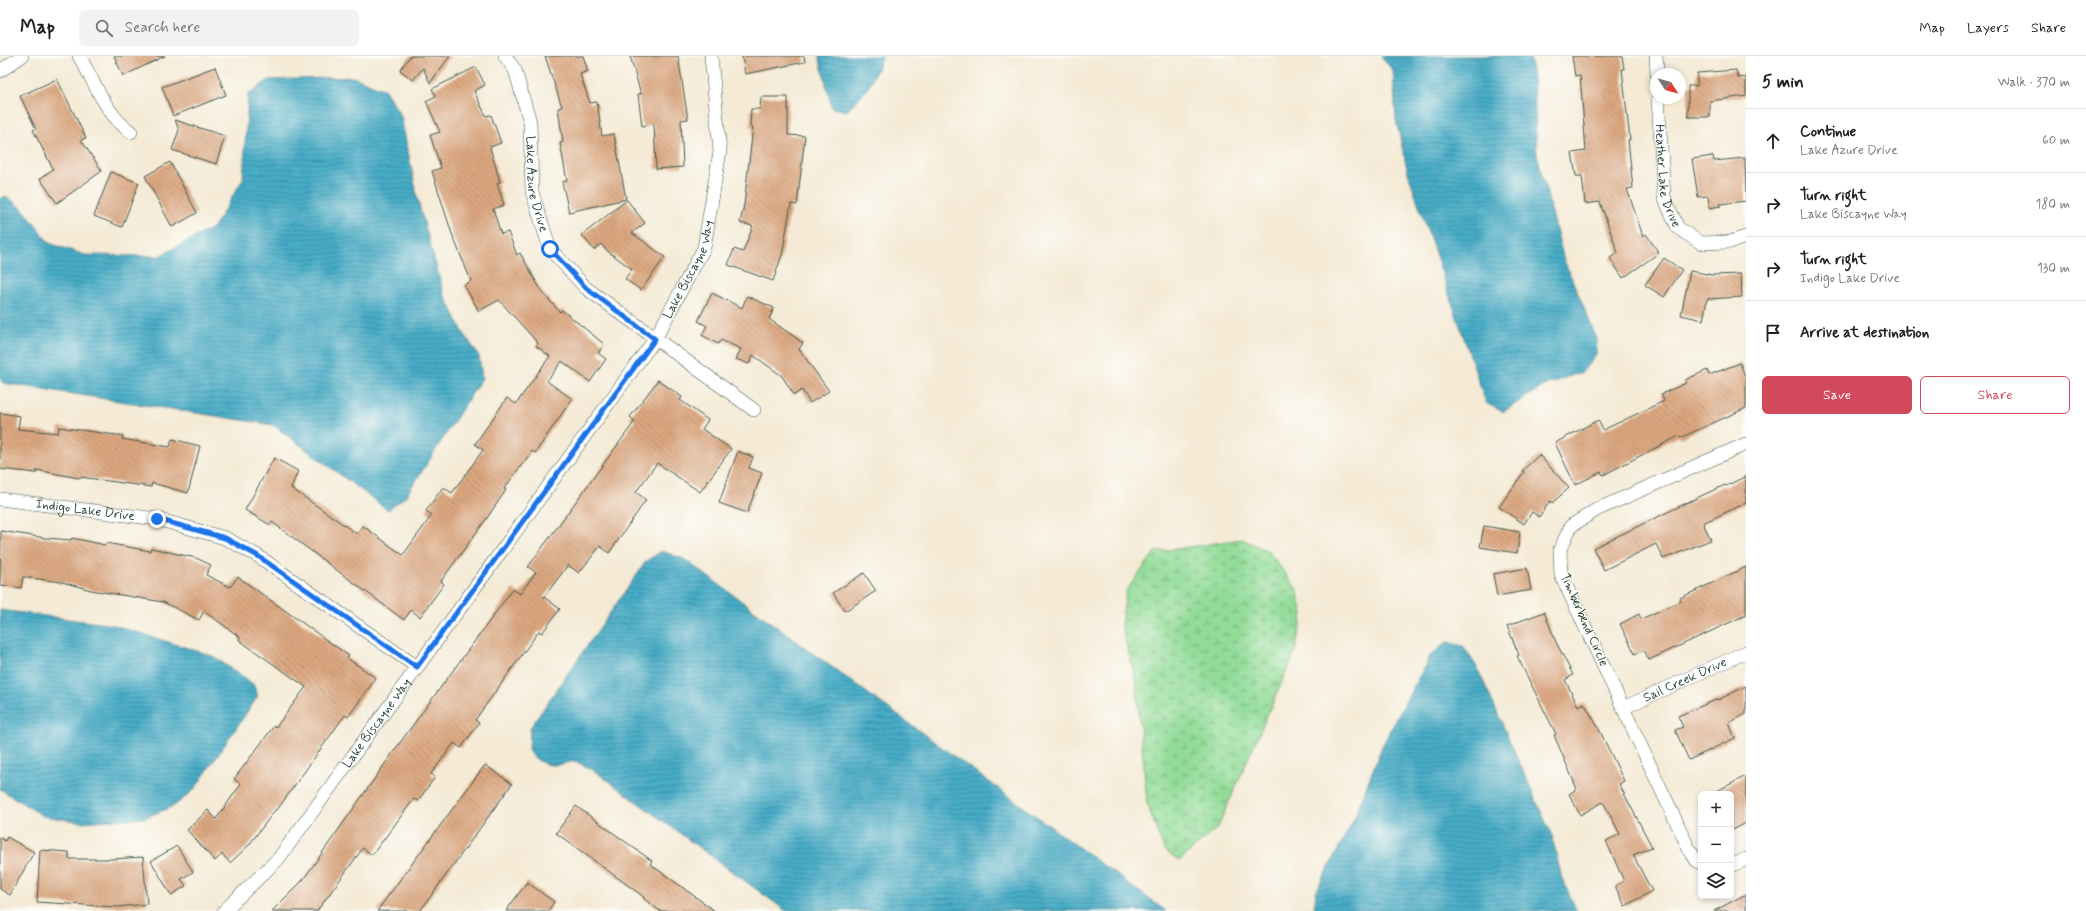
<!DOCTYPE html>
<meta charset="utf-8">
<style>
:root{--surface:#fff;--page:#f2f2f2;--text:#202124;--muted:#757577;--line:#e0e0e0;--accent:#d1495b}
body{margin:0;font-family:Mynerve,sans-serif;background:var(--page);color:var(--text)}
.controls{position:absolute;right:12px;bottom:12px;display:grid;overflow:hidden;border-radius:6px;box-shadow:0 2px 6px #0003}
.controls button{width:36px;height:36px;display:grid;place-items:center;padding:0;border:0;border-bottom:1px solid var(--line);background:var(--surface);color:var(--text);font:20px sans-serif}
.compass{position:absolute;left:1650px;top:12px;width:36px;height:36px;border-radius:50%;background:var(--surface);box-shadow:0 2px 6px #0003;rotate:126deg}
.stop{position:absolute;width:12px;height:12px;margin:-9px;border:3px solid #1a73e8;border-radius:50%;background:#fff}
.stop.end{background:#1a73e8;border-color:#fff;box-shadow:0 1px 4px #0008}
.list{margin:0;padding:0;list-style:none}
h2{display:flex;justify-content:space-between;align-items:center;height:52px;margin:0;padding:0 16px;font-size:17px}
h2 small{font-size:13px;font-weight:400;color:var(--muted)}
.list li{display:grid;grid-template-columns:26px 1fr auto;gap:12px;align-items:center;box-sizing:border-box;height:64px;padding:0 16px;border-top:1px solid var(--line)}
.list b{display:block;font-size:15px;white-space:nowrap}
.list p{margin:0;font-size:13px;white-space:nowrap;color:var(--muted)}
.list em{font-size:13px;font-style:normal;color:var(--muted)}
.actions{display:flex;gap:8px;padding:12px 16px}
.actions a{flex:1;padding:9px 0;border:1px solid var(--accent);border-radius:6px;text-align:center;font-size:14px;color:var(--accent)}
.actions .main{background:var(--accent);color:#fff}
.icon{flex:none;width:22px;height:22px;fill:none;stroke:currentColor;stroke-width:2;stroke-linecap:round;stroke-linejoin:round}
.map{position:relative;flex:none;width:1746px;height:855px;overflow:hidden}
header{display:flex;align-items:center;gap:24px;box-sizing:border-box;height:56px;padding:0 20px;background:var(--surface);border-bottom:1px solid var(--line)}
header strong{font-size:19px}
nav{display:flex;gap:22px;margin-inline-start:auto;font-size:14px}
.search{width:280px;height:36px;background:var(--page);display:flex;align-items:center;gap:10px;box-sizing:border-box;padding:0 14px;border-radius:6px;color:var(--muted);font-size:15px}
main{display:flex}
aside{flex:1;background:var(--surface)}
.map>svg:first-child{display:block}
.wetland{fill:url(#wetland-marsh);stroke:#588c66}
.water{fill:url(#water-rules);stroke:#33747e}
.building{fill:url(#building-back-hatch)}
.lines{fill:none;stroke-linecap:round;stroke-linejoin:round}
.street-casing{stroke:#3f574c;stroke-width:14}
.street{stroke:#fff;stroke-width:13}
.route{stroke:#1a73e8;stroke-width:5}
.labels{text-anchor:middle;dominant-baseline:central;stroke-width:3;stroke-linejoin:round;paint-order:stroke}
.street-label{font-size:13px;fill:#1f3d34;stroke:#fdfcf7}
</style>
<header>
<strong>Map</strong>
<div class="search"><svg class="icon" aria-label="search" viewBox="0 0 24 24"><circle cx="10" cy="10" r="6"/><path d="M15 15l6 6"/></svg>Search here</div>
<nav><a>Map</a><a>Layers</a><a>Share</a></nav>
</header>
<main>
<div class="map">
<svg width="1746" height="855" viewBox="0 0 1746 855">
<defs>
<pattern id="wetland-marsh" width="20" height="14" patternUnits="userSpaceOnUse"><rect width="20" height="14" fill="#92dc98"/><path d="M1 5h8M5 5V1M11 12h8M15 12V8" fill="none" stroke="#77b47d"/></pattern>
<pattern id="water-rules" width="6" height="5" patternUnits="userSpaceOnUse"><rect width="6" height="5" fill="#47acc7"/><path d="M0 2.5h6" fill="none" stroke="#3b8da2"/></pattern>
<pattern id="building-back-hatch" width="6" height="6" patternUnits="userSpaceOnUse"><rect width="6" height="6" fill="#dca780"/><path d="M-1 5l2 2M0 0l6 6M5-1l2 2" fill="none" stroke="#b2896a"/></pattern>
</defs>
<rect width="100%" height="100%" fill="#fdfcf7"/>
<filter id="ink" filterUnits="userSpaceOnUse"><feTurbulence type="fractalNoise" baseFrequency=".025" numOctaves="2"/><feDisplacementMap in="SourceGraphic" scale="8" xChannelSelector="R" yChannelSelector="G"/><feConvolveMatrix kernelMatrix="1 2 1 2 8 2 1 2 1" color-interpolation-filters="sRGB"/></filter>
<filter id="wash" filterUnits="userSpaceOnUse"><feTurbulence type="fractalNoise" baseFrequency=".012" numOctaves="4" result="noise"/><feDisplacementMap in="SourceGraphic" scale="16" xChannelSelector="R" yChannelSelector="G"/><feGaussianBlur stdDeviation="0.9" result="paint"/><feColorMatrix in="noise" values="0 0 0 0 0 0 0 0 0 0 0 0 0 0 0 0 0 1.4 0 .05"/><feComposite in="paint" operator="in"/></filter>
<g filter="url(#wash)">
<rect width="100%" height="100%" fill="#f4ead5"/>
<polygon class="wetland" points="1242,483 1268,495 1297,533 1303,558 1295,596 1218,771 1179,805 1164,794 1147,747 1136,625 1121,569 1126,535 1155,496"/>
<g class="water">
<polygon points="819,0 883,0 868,32 847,55 832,52"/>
<polygon points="1381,0 1530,0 1533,21 1537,98 1564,204 1597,283 1596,299 1582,316 1545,329 1503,356 1486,347 1408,117 1396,64 1393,15"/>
<polygon points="353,21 385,34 401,60 418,145 444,238 463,276 479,300 482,322 406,440 388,454 273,369 3,327 0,323 0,143 6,140 24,154 49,187 85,199 159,200 214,171 243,123 248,38 269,24"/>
<path d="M662,495l22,8 482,352h-380l-193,-141 -18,-9c-20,5 -31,8 -46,-9l1,-24 116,-167z"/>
<polygon points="0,554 114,569 213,600 253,628 258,640 194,734 174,750 144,762 81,766 43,760 0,733"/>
<polygon points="1447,586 1463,590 1477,611 1552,780 1562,823 1577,855 1314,855 1316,835 1353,765 1382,690 1430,600"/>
</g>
<g id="blocks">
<g class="building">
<polygon points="114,0 165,0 123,20"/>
<polygon points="410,0 450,0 430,27 423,12 413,24 400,14"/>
<polygon points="545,0 583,0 588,15 580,18 590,47 597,46 602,80 614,78 626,143 569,156 562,126 567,125 560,87 563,86 558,52 562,51"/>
<polygon points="630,0 678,0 688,63 681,64 683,111 656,113 654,68 642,70 638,38 641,38"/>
<polygon points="742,0 804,0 805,6 745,18"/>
<polygon points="1572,0 1622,0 1624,13 1622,13 1630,84 1628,84 1633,132 1627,133 1643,180 1646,178 1659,197 1623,222 1610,202 1618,197 1600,146 1585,148 1582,120 1576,120 1572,97 1586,95 1580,19 1575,20"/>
<polygon points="215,11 226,39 173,60 162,31"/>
<polygon points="476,11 485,29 474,35 486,60 491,59 501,87 490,91 500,126 497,127 504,149 493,153 501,178 508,176 517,199 520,197 542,236 560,256 562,254 604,288 598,297 606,303 590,326 562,305 547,325 572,343 535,397 532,395 504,433 506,434 487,462 441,525 444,528 420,561 411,554 404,564 272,466 270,469 245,454 274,402 298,415 291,432 357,478 363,470 403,499 432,459 426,455 443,431 452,437 483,394 475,388 507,342 516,348 550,300 536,290 538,287 499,244 479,255 464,229 471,225 452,178 432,115 441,112 430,79 440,76 426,45 436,40 432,33"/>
<polygon points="1736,14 1738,22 1746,21 1746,40 1710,45 1710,61 1688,61 1688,30 1697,30 1697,17"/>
<polygon points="57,23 86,82 81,84 102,115 57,147 40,123 53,113 33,74 36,73 20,40"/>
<polygon points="761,41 788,41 788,79 805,80 797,149 791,148 782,199 773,225 728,209 734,193 743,196 753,170 740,167 744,149 753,71 750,71 751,53 760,53"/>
<polygon points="175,64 225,80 216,108 172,94 179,74"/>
<polygon points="1713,100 1714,105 1745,102 1746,145 1720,148 1721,150 1709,152 1708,140 1698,141 1692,103"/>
<polygon points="170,106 197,157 172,171 145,120"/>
<polygon points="111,116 139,127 122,171 94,160"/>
<polygon points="627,144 645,167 632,177 665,201 641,234 625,223 632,213 606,194 601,188 594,194 582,179"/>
<polygon points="1664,202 1682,214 1664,241 1645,229"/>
<polygon points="1690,215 1713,219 1741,218 1742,241 1707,243 1703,264 1681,259"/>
<polygon points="712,237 742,252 747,240 774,252 769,263 803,287 799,293 829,335 810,347 802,334 794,339 782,320 753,299 749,308 736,303 741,293 721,284 718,288 702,279 707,270 698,265"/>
<polygon points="1740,307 1746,323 1746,352 1680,382 1679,380 1603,419 1601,416 1575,429 1555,387 1598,364 1603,374 1664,345 1661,338 1686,327 1685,324 1707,314 1709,319"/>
<polygon points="658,324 682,341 680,344 708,364 702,373 731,393 700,436 657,407 636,436 646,444 609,497 600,490 579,517 568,509 544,541 560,553 542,577 539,575 516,607 475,664 479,667 461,692 454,687 431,718 435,721 418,745 414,743 372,799 363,792 317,855 272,855 302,825 315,807 399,688 513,533 520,538 536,516 528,511 635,365 630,361"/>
<polygon points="0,357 20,360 18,373 58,377 59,371 123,380 122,383 170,391 172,383 200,390 188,437 152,427 151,431 80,421 79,422 37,414 37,417 0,413"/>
<polygon points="738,395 753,401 749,412 762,417 747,457 719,447"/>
<polygon points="1539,399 1569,432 1552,447 1550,445 1539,461 1532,456 1524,468 1499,451 1524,416 1522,415"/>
<polygon points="1746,420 1746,447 1703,467 1711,484 1663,503 1656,488 1604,514 1593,492 1703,439 1725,429 1726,430"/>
<polygon points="1484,470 1520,476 1517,497 1480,491"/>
<polygon points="1,475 46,482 71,484 72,482 105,489 106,487 150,495 151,492 196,502 211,509 206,519 230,531 238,521 349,600 347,602 376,622 348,661 345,659 277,754 276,753 249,789 230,807 222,798 215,805 187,774 208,754 216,763 241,728 234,723 274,670 276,671 306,631 239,584 240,581 204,555 199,564 163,546 91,534 62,526 23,521 21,532 0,529"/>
<polygon points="1746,511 1746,559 1649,604 1644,594 1635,598 1620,568 1639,558 1641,563 1681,545 1680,542"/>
<polygon points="1527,512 1531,534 1497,540 1493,518"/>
<polygon points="864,517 876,535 845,555 833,537"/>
<polygon points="1544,556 1556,586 1573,619 1565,624 1578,650 1584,647 1598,671 1624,725 1619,728 1652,791 1633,799 1652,835 1625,850 1615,830 1624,825 1606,785 1620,778 1603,746 1580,759 1569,738 1577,733 1554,679 1556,678 1517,600 1519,599 1507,570"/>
<polygon points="1746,630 1746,658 1729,667 1735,682 1689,704 1675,674 1683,671 1678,660 1718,643 1718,644"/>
<polygon points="485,709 512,728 420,855 377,855"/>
<polygon points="1746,720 1746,767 1731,775 1731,738 1711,738"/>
<polygon points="576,750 652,805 650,808 715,855 660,855 643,842 644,841 556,777"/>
<polygon points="0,781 5,785 7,781 34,796 10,839 0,833"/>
<polygon points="177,790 193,816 181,823 186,830 171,839 151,805"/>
<polygon points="40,794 69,796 69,803 112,803 143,801 147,848 117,851 37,846"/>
<polygon points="527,826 554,846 548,855 506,855"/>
<polygon points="1746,838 1746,855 1714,855"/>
</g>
</g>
</g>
<g filter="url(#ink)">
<use href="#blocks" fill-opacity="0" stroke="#3f574c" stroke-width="1"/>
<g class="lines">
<defs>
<g id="street">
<path d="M79,0c16,26 26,58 52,76"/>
<path id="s1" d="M505,0l10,14 15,52 2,70 18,57 36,39 168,122"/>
<polyline points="1656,0 1657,18"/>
<polyline points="0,15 22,0"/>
<path id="s2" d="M1658,42l6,99 14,31 23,15 29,-1 16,-5"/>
<path id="s3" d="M0,443l157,20 68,19 33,18 159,111"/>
<path id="s4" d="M1623,652l123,-56"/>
<polyline points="1701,807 1697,805 1689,793 1561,519 1560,493 1571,470 1596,454 1746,388"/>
<polyline points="1731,810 1746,803"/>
<path id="s5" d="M224,855l55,-53 376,-519 49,-91 16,-97 -9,-95"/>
</g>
</defs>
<use href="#street" class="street-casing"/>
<use href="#street" class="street"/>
</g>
</g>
<g class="lines" filter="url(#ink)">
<polyline class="route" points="157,463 225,482 258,500 417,611 655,283 586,232 550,193"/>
</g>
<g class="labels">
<g class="street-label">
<text stroke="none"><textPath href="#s2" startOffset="79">Heather Lake Drive</textPath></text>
<text stroke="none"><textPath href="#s1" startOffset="134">Lake Azure Drive</textPath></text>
<text stroke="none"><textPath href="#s5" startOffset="795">Lake Biscayne Way</textPath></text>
<text stroke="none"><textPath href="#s3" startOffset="86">Indigo Lake Drive</textPath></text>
<text transform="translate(1584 564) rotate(66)">Timberbend Circle</text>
<text stroke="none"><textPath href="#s4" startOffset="68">Sail Creek Drive</textPath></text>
<text stroke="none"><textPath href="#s5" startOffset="243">Lake Biscayne Way</textPath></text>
</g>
</g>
</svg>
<div class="controls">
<button>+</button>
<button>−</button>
<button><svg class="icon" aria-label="layers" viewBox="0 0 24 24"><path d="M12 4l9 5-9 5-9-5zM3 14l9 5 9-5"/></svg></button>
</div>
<svg class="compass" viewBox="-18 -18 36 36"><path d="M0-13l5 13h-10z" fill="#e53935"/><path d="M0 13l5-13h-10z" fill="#757577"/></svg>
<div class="stop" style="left:550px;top:193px"></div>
<div class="stop end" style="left:157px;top:463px"></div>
</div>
<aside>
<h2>5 min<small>Walk · 370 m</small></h2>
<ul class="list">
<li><svg class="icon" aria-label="ahead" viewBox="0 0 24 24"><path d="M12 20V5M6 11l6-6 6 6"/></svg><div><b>Continue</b><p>Lake Azure Drive</p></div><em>60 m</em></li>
<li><svg class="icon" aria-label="right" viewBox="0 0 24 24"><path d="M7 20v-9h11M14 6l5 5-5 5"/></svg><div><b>Turn right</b><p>Lake Biscayne Way</p></div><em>180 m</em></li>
<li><svg class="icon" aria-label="right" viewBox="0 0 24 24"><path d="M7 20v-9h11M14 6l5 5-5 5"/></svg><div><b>Turn right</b><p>Indigo Lake Drive</p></div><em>130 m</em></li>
<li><svg class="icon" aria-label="arrive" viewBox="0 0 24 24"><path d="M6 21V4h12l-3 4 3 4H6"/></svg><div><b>Arrive at destination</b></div></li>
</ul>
<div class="actions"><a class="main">Save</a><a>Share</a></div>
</aside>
</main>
